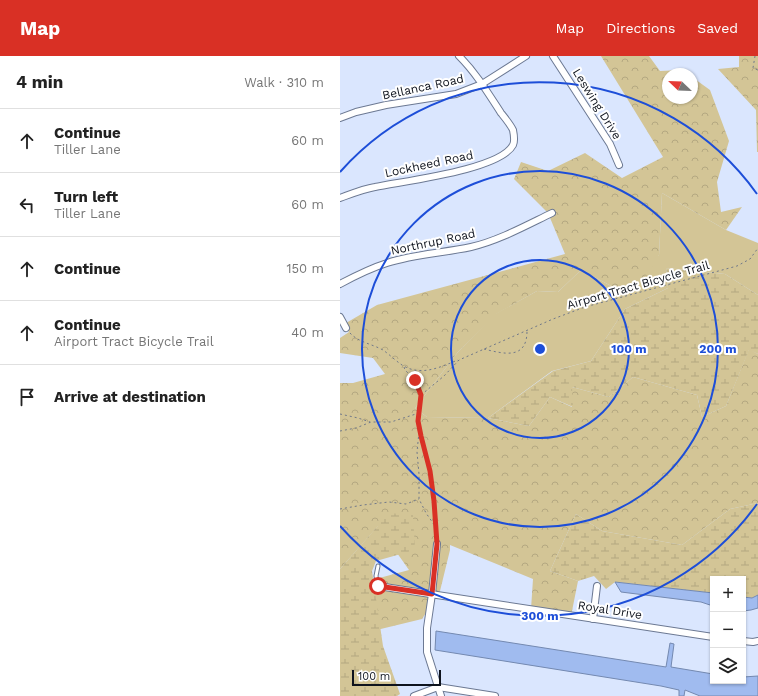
<!DOCTYPE html>
<meta charset="utf-8">
<style>
:root{--surface:#fff;--page:#f6f6f6;--text:#222;--muted:#767676;--line:#e0e0e0;--accent:#d93025}
body{margin:0;font-family:"Work Sans",sans-serif;background:var(--page);color:var(--text)}
.controls{position:absolute;right:12px;bottom:12px;display:grid;overflow:hidden;border-radius:0px;box-shadow:0 1px 3px #0004}
.controls button{width:36px;height:36px;display:grid;place-items:center;padding:0;border:0;border-bottom:1px solid var(--line);background:var(--surface);color:var(--text);font:20px sans-serif}
.compass{position:absolute;left:322px;top:12px;width:36px;height:36px;border-radius:50%;background:var(--surface);box-shadow:0 1px 3px #0004;rotate:293deg}
.scale{position:absolute;left:12px;bottom:10px;width:89px;box-sizing:border-box;padding-left:4px;border:2px solid #0e131d;border-top:0;font-size:11px;line-height:14px;white-space:nowrap;color:#0e131d;-webkit-text-stroke:3px #fff;paint-order:stroke}
.stop{position:absolute;width:12px;height:12px;margin:-9px;border:3px solid #d93025;border-radius:50%;background:#fff}
.stop.end{background:#d93025;border-color:#fff;box-shadow:0 1px 4px #0008}
.list{margin:0;padding:0;list-style:none}
h2{display:flex;justify-content:space-between;align-items:center;height:52px;margin:0;padding:0 16px;font-size:17px}
h2 small{font-size:13px;font-weight:400;color:var(--muted)}
.list li{display:grid;grid-template-columns:26px 1fr auto;gap:12px;align-items:center;box-sizing:border-box;height:64px;padding:0 16px;border-top:1px solid var(--line)}
.list b{display:block;font-size:15px;white-space:nowrap}
.list p{margin:0;font-size:13px;white-space:nowrap;color:var(--muted)}
.list em{font-size:13px;font-style:normal;color:var(--muted)}
.icon{flex:none;width:22px;height:22px;fill:none;stroke:currentColor;stroke-width:2;stroke-linecap:round;stroke-linejoin:round}
.map{position:relative;flex:none;width:418px;height:640px;overflow:hidden}
header{display:flex;align-items:center;gap:24px;box-sizing:border-box;height:56px;padding:0 20px;background:var(--accent);color:#fff}
header strong{font-size:19px}
nav{display:flex;gap:22px;margin-inline-start:auto;font-size:14px}
main{display:flex}
aside{flex:1;background:var(--surface)}
.map>svg:first-child{display:block}
.grass{fill:#d3c596}
.forest{fill:url(#forest-crowns)}
.wetland{fill:url(#wetland-marsh)}
.water{fill:#a0bbef;stroke:#7489b0}
.lines{fill:none;stroke-linecap:round;stroke-linejoin:round}
.lane-casing{stroke:#6c7993;stroke-width:5}
.street-casing{stroke:#6c7993;stroke-width:8}
.path{stroke:#707889;stroke-width:1;stroke-dasharray:2 3;stroke-linecap:butt}
.lane{stroke:#fff;stroke-width:3}
.street{stroke:#fff;stroke-width:6}
.route{stroke:#d93025;stroke-width:5}
.ring{fill:none;stroke:#1d4ed8;stroke-width:2}
.labels{text-anchor:middle;dominant-baseline:central;stroke-width:4;stroke-linejoin:round;paint-order:stroke}
.street-label{font-size:12px;fill:#0e131d;stroke:#fff}
.centre{fill:#1d4ed8;stroke:#fff;stroke-width:2}
.ring-label{font-size:12px;text-anchor:middle;font-weight:bold;fill:#1d4ed8;stroke:#fff;stroke-width:4;stroke-linejoin:round;paint-order:stroke}
</style>
<header>
<strong>Map</strong>
<nav><a>Map</a><a>Directions</a><a>Saved</a></nav>
</header>
<main>
<aside>
<h2>4 min<small>Walk · 310 m</small></h2>
<ul class="list">
<li><svg class="icon" aria-label="ahead" viewBox="0 0 24 24"><path d="M12 20V5M6 11l6-6 6 6"/></svg><div><b>Continue</b><p>Tiller Lane</p></div><em>60 m</em></li>
<li><svg class="icon" aria-label="left" viewBox="0 0 24 24"><path d="M17 20v-9H6M10 6l-5 5 5 5"/></svg><div><b>Turn left</b><p>Tiller Lane</p></div><em>60 m</em></li>
<li><svg class="icon" aria-label="ahead" viewBox="0 0 24 24"><path d="M12 20V5M6 11l6-6 6 6"/></svg><div><b>Continue</b></div><em>150 m</em></li>
<li><svg class="icon" aria-label="ahead" viewBox="0 0 24 24"><path d="M12 20V5M6 11l6-6 6 6"/></svg><div><b>Continue</b><p>Airport Tract Bicycle Trail</p></div><em>40 m</em></li>
<li><svg class="icon" aria-label="arrive" viewBox="0 0 24 24"><path d="M6 21V4h12l-3 4 3 4H6"/></svg><div><b>Arrive at destination</b></div></li>
</ul>
</aside>
<div class="map">
<svg width="418" height="640" viewBox="0 0 418 640">
<defs>
<pattern id="forest-crowns" width="20" height="18" patternUnits="userSpaceOnUse"><rect width="20" height="18" fill="#d3c596"/><path d="M2 6a3 3 0 1 1 6 0M12 15a3 3 0 1 1 6 0" fill="none" stroke="#b4a881"/></pattern>
<pattern id="wetland-marsh" width="20" height="14" patternUnits="userSpaceOnUse"><rect width="20" height="14" fill="#d3c596"/><path d="M1 5h8M5 5V1M11 12h8M15 12V8" fill="none" stroke="#b4a881"/></pattern>
</defs>
<rect width="100%" height="100%" fill="#dae6fe"/>
<polygon class="grass" points="322,137 386,174 418,187 418,239 385,218 326,212 328,232 285,253 251,305 212,315 148,362 87,361 75,352 118,296 155,258 197,235 218,236 241,214 275,232 319,199"/>
<g class="forest">
<polygon points="261,0 309,0 320,15 342,14 348,18 328,18 328,42 352,42 352,21 370,34 389,85 377,126 381,156 402,151 386,174 322,137 319,199 304,224 275,232 241,214 218,236 197,235 156,258 118,296 75,352 87,361 148,362 189,370 210,341 232,351 232,331 269,341 293,321 357,339 362,361 386,350 409,293 418,298 418,447 390,453 342,489 262,475 236,458 210,515 238,525 231,560 191,553 193,523 110,489 110,494 100,535 82,563 16,579 17,528 69,514 38,470 0,513 0,327 13,327 45,318 33,302 0,297 0,282 9,276 6,272 6,267 37,249 225,198 208,157 174,123 181,106 208,115 245,97 282,122 323,101"/>
<polygon points="399,0 418,0 418,96 417,96 416,54 378,13 399,11"/>
</g>
<g class="wetland">
<polygon points="326,212 385,218 418,239 418,298 409,294 386,350 362,361 357,339 293,321 269,341 232,331 233,351 210,341 189,370 148,362 213,315 251,305 285,253 328,232"/>
<polygon points="418,447 418,539 412,542 403,541 403,523 373,523 373,537 275,526 266,533 254,520 238,525 210,515 236,458 262,475 342,489 390,453"/>
<polygon points="49,457 73,459 75,494 36,505 32,515 43,590 60,638 57,640 0,640 0,513"/>
</g>
<g class="water">
<polygon points="275,526 373,537 373,550 361,546 281,536"/>
<polygon points="418,539 418,552 411,554 403,555 403,541 412,542"/>
<polygon points="96,575 326,611 330,587 334,588 331,611 373,618 373,625 403,625 403,621 418,620 418,640 360,640 345,634 344,640 339,640 339,634 321,630 95,594"/>
</g>
<g class="lines">
<defs>
<polyline id="lane" points="38,530 36,520 38,510"/>
<g id="street">
<polyline points="213,0 270,88 279,109"/>
<polyline points="0,62 16,56 46,49 116,38 142,28 186,0"/>
<path d="M0,142c11,-4 23,-9 35,-11 28,-6 125,-17 138,-42 2,-4 1,-10 0,-15 -3,-6 -8,-12 -12,-17 -13,-20 -25,-40 -42,-57"/>
<path d="M0,228c15,-8 31,-16 47,-21 27,-9 56,-10 84,-16 27,-6 56,-22 81,-34"/>
<polyline points="0,261 6,272"/>
<polyline points="97,488 92,538 87,572 87,596 101,640"/>
<polyline points="38,530 373,581"/>
<polyline points="253,563 257,530"/>
<polyline points="403,585 413,586 418,585"/>
<polyline points="74,640 98,631 155,640"/>
</g>
</defs>
<use href="#lane" class="lane-casing"/>
<use href="#street" class="street-casing"/>
<g class="path">
<polyline points="415,0 413,12 418,14"/>
<path d="M10,277c8,9 22,11 33,17 7,5 13,11 19,15 19,12 38,2 56,-5"/>
<path d="M144,293c20,5 43,11 43,-18"/>
<polyline points="64,311 65,314 75,324 81,338"/>
<path d="M79,357c-2,20 7,38 11,57 4,22 5,45 6,68"/>
<polyline points="0,358 18,362 30,366"/>
<polyline points="0,375 16,372 31,366 51,366 79,357 81,339 104,320 119,304 213,263 245,251 397,210 410,203 418,192"/>
<polyline points="79,376 77,396 79,418 79,443 86,457 95,470"/>
<polyline points="0,453 23,449 49,446 66,448 79,443"/>
</g>
<use href="#lane" class="lane"/>
<use href="#street" class="street"/>
</g>
<g class="lines">
<polyline class="route" points="38,530 92,538 97,488 94,445 90,415 81,380 78,365 81,339 75,324"/>
</g>
<g class="ring">
<circle cx="200" cy="293" r="89"/>
<circle cx="200" cy="293" r="178"/>
<path d="M417 448A267 267 0 0 1 0 470M0 116A267 267 0 0 1 417 138"/>
</g>
<g class="labels">
<g class="street-label">
<text transform="translate(83 31) rotate(-12)">Bellanca Road</text>
<text transform="translate(257 48) rotate(58)">Leswing Drive</text>
<text transform="translate(89 108) rotate(-12)">Lockheed Road</text>
<text transform="translate(93 186) rotate(-12)">Northrup Road</text>
<text transform="translate(298 229) rotate(-16)">Airport Tract Bicycle Trail</text>
<text transform="translate(270 554) rotate(9)">Royal Drive</text>
</g>
</g>
<circle cx="200" cy="293" r="6" class="centre"/>
<g class="ring-label">
<text x="289" y="297">100 m</text>
<text x="378" y="297">200 m</text>
<text x="200" y="564">300 m</text>
</g>
</svg>
<div class="controls">
<button>+</button>
<button>−</button>
<button><svg class="icon" aria-label="layers" viewBox="0 0 24 24"><path d="M12 4l9 5-9 5-9-5zM3 14l9 5 9-5"/></svg></button>
</div>
<svg class="compass" viewBox="-18 -18 36 36"><path d="M0-13l5 13h-10z" fill="#e53935"/><path d="M0 13l5-13h-10z" fill="#767676"/></svg>
<div class="scale">100 m</div>
<div class="stop" style="left:38px;top:530px"></div>
<div class="stop end" style="left:75px;top:324px"></div>
</div>
</main>
